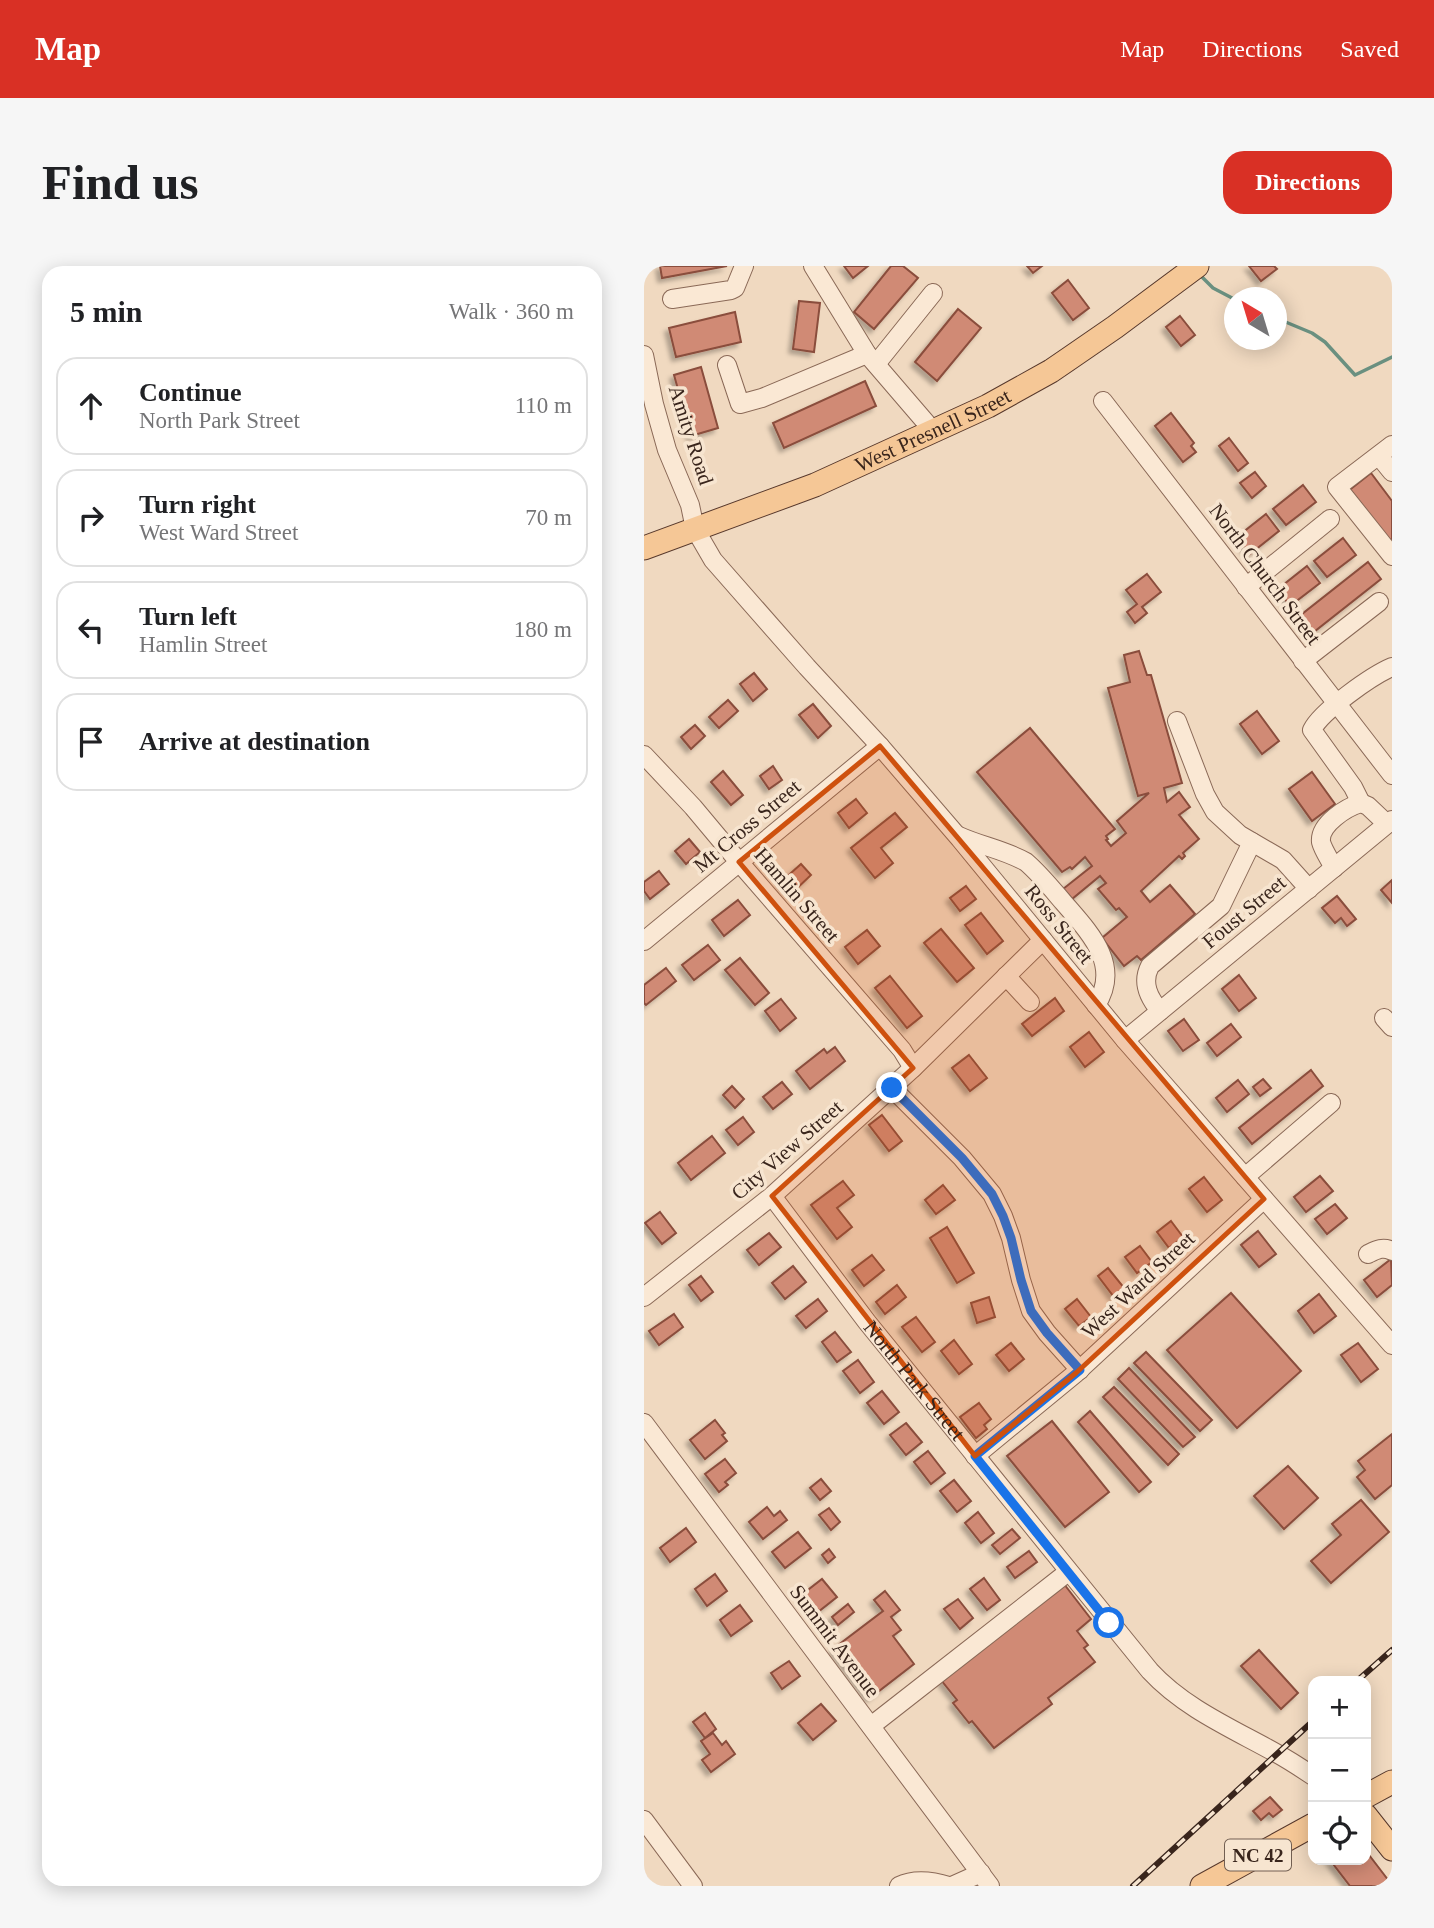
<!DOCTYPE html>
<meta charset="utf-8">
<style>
:root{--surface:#fff;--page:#f6f6f6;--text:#202124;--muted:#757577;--line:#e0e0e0;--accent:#d93025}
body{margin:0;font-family:Georgia,serif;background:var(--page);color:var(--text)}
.controls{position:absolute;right:21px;bottom:21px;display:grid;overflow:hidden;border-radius:14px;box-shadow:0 4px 18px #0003}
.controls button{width:63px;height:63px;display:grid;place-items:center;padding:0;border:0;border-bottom:2px solid var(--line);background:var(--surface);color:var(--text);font:35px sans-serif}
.compass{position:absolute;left:580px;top:21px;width:63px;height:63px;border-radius:50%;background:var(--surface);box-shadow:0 4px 18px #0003;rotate:322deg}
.stop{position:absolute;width:21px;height:21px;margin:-16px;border:5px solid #1a73e8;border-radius:50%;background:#fff}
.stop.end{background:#1a73e8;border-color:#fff;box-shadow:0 2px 7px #0008}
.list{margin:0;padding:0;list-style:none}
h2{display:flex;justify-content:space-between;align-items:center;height:91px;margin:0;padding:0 28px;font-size:30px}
h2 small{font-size:23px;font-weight:400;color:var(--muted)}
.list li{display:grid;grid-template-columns:46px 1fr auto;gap:21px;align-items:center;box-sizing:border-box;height:98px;margin:0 14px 14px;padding:0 14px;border:2px solid var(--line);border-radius:21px}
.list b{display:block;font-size:26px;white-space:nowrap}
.list p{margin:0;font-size:23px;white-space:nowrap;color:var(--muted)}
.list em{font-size:23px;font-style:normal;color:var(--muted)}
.icon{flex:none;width:38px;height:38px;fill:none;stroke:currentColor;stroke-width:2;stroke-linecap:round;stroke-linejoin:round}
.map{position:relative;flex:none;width:748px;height:1620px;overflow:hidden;border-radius:21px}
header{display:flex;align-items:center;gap:42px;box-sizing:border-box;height:98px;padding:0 35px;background:var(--accent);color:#fff}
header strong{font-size:33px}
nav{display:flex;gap:38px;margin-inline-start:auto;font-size:24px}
.intro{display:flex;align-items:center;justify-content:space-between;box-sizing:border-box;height:168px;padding:0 42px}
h1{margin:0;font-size:49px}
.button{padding:18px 32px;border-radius:21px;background:var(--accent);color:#fff;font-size:24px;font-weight:700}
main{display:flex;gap:42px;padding:0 42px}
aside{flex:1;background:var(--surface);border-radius:21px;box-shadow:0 4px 18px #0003}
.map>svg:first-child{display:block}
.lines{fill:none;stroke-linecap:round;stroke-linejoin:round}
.stream{stroke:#6a9080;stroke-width:3.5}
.building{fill:#d08a74;stroke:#8a4d3c;stroke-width:2;filter:url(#shadow)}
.minor-casing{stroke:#8a6957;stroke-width:20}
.major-casing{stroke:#58392c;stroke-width:25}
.minor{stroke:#fae8d4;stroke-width:18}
.major{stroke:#f5c796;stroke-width:23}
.rail-casing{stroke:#39251c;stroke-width:6}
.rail{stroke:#f7e5d0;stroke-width:3.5;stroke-dasharray:10;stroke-linecap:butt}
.route{stroke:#1a73e8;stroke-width:9}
.marked{fill:#ce510e;fill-opacity:0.2;stroke:#ce510e;stroke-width:5;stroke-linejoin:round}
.labels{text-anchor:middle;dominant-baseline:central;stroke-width:7;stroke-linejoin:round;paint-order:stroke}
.shield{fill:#f7e5d0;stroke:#725f52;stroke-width:2}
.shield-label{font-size:19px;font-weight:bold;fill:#39251c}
.street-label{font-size:21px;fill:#39251c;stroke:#f7e5d0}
</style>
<header>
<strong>Map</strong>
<nav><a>Map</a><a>Directions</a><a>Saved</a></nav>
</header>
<div class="intro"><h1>Find us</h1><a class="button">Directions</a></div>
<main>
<aside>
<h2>5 min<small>Walk · 360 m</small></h2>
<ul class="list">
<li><svg class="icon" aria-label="ahead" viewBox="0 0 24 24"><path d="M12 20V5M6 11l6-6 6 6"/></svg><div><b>Continue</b><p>North Park Street</p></div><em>110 m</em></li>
<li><svg class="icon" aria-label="right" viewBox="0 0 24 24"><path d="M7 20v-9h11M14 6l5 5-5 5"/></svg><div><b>Turn right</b><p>West Ward Street</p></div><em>70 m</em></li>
<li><svg class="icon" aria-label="left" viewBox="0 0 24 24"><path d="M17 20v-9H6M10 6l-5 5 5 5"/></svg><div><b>Turn left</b><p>Hamlin Street</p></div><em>180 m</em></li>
<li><svg class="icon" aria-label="arrive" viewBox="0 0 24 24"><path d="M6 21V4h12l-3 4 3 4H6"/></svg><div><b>Arrive at destination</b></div></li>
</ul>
</aside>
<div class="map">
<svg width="748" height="1620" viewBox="0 0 748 1620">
<defs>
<filter id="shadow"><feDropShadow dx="-4" dy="4" stdDeviation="2" flood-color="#0004"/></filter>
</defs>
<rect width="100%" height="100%" fill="#f0d9c0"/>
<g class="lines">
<g class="stream">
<polyline points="555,8 569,22 590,33"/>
<polyline points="632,52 668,67 681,76 711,109 748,91"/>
</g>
</g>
<g class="building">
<polygon points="16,0 83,0 18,12"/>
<polygon points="200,0 224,0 209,12"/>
<polygon points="247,0 259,0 274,12 230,63 210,46"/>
<polygon points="383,0 398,0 389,7"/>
<polygon points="605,0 630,0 633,3 617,15"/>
<polygon points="424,14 445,42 429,54 408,27"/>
<polygon points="155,35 176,37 170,86 149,83"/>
<polygon points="314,43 337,62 293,115 271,96"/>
<polygon points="91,46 97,76 32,91 25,62"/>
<polygon points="536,50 551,69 537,80 522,61"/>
<polygon points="57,101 74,162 47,170 30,109"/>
<polygon points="221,115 232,140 140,182 129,157"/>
<polygon points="527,147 550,177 547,180 552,186 539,196 511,160"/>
<polygon points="585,172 604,197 594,205 575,180"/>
<polygon points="611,206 622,220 608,232 596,217"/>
<polygon points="727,207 748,235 748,285 703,226"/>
<polygon points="659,219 672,236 642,259 629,243"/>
<polygon points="622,248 635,265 606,288 593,271"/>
<polygon points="699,272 712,289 683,311 670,295"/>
<polygon points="724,296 737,313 666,369 653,352"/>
<polygon points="663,300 676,317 646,340 634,323"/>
<polygon points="503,308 517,326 498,341 503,347 491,357 483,346 493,338 482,324"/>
<polygon points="495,385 503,409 507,409 538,517 520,522 523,536 535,526 546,541 535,549 555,573 539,587 541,590 538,593 535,590 497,625 506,636 526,619 551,648 497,694 493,690 480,700 458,672 483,651 475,642 472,644 454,623 462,617 456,610 428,633 419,623 448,600 441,591 428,603 426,601 418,606 333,506 386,462 471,563 462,570 464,573 462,574 467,580 482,567 473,555 505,527 494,530 464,422 486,416 480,389"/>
<polygon points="110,407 123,423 109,435 96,418"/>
<polygon points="84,434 94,445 75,462 65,451"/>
<polygon points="169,438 187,460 174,472 155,449"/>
<polygon points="613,445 635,475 618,488 596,458"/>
<polygon points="51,459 61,470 47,483 37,471"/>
<polygon points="129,500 138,514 125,523 116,510"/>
<polygon points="79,505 99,529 87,539 67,516"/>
<polygon points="668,506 691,538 668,555 645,523"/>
<polygon points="212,533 223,547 205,562 194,547"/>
<polygon points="251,547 263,561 237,582 249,597 231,612 207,582"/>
<polygon points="45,573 56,586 42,598 31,585"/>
<polygon points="157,598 167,609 148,627 137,616"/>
<polygon points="15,605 25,618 6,633 0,625 0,616"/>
<polygon points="748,614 748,637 737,624"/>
<polygon points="322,620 332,633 316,645 306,632"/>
<polygon points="693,630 712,653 703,660 697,652 691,657 678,642"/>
<polygon points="94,634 106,649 80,670 68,654"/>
<polygon points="337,647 359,675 343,688 321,659"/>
<polygon points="297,663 330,702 313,716 280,677"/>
<polygon points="223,664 236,680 214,698 201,681"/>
<polygon points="64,679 76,694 50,714 38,699"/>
<polygon points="96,692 125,727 111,739 81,704"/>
<polygon points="22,702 32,715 2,739 0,737 0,719"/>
<polygon points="595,709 612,732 595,745 578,723"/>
<polygon points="246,710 278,750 263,762 231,722"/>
<polygon points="411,732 420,745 388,770 378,758"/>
<polygon points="137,733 152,752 136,765 121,745"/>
<polygon points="540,753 555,774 539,785 524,765"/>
<polygon points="587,758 597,771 573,790 563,777"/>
<polygon points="445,766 460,786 441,801 426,781"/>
<polygon points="191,781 201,795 166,823 152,805 180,783 183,787"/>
<polygon points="325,789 343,812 326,825 308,802"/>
<polygon points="667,804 679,820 608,878 595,862"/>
<polygon points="619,813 627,822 616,830 609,821"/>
<polygon points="594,814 605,828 583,846 572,832"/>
<polygon points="138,816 148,828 129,843 119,831"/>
<polygon points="88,820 100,833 91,842 79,829"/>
<polygon points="238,849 258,875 245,885 225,859"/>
<polygon points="99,851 110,866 94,879 82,864"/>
<polygon points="68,870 81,887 47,914 34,897"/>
<polygon points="676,910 689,925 662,946 650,931"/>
<polygon points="560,911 578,934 563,946 545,923"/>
<polygon points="199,915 210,929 193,942 208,961 193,973 167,939"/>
<polygon points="299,919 311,934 292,948 281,934"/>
<polygon points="691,938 703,952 683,968 671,953"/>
<polygon points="16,946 32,967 18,978 1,957"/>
<polygon points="527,955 539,971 525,982 513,966"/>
<polygon points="303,961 330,1007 313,1017 286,972"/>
<polygon points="614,965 632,988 615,1001 597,979"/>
<polygon points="125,967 137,981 115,999 103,984"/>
<polygon points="496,980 508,996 493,1007 481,991"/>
<polygon points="228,989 240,1004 220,1020 208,1004"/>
<polygon points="747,993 748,1019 733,1031 720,1014"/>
<polygon points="149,1000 162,1016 141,1033 128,1017"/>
<polygon points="464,1002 481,1023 470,1031 454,1010"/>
<polygon points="57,1010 69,1026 57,1035 45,1019"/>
<polygon points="253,1019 262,1031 241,1048 232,1036"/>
<polygon points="587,1027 657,1105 593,1162 523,1084"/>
<polygon points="675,1028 692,1050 670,1067 654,1045"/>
<polygon points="345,1031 351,1051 333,1057 327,1037"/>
<polygon points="174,1033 183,1045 162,1062 152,1050"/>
<polygon points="433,1033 447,1051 435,1060 421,1043"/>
<polygon points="30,1048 39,1061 15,1079 5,1065"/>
<polygon points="272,1051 291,1076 278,1086 258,1061"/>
<polygon points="191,1066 207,1086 193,1096 178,1076"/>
<polygon points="310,1074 328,1098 315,1108 297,1085"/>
<polygon points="367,1077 380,1093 365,1105 352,1089"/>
<polygon points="714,1077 734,1103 717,1116 697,1089"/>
<polygon points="502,1086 568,1154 556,1165 490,1097"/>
<polygon points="214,1094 230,1116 216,1127 199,1105"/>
<polygon points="485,1102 551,1171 539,1181 474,1113"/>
<polygon points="470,1121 535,1188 524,1199 459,1131"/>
<polygon points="238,1125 255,1146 240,1158 223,1137"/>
<polygon points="335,1137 347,1153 340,1159 343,1163 332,1172 316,1151"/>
<polygon points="446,1145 507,1216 495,1226 434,1156"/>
<polygon points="71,1154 81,1167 78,1169 83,1175 61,1193 46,1174"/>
<polygon points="408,1155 465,1226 421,1261 363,1190"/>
<polygon points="262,1157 278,1176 262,1189 246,1169"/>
<polygon points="748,1168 748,1219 731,1233 713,1211 721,1204 714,1195"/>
<polygon points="284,1185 301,1207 287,1218 270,1196"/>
<polygon points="81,1193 92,1207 81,1216 84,1219 75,1226 61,1208"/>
<polygon points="644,1200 674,1232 640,1263 610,1230"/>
<polygon points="177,1213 187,1225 176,1234 166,1222"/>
<polygon points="310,1214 327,1235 313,1246 296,1225"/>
<polygon points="717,1234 745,1266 687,1317 667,1295 697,1269 688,1258"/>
<polygon points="123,1241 130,1250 136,1245 143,1254 119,1273 105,1256"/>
<polygon points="185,1242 196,1256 187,1264 175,1249"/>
<polygon points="334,1246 350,1267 337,1277 321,1257"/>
<polygon points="42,1262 52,1276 26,1296 16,1282"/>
<polygon points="368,1263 376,1272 356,1288 348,1279"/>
<polygon points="154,1266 167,1282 141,1302 128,1286"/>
<polygon points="185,1283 191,1291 184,1297 178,1289"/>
<polygon points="385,1285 393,1296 371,1312 363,1301"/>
<polygon points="71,1308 83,1325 63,1340 51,1323"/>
<polygon points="340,1312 356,1334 343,1344 326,1323"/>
<polygon points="178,1313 193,1331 174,1346 160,1327"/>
<polygon points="420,1318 447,1353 433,1365 444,1379 440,1382 451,1396 404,1432 408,1438 350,1482 328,1455 325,1457 309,1437 313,1434 297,1414"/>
<polygon points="241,1325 256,1344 247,1351 257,1364 249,1370 270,1398 226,1432 189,1383 239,1345 230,1334"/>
<polygon points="314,1333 329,1352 316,1363 300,1343"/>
<polygon points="204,1338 210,1346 194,1359 188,1351"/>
<polygon points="96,1339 108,1355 87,1370 76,1354"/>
<polygon points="615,1384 654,1427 637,1443 597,1400"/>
<polygon points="145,1395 156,1410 138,1423 127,1407"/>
<polygon points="177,1438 192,1455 169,1474 154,1457"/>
<polygon points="61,1447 72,1463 61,1472 49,1456"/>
<polygon points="69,1467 78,1479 82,1475 91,1488 67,1506 58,1494 66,1488 57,1475"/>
<polygon points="626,1531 638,1544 629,1551 625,1547 617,1554 609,1545"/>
<polygon points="722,1585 748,1619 748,1620 706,1620 686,1594 722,1594"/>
<polygon points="0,1608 7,1618 4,1620 0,1620"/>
</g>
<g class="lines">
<defs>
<g id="minor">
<polyline points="169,0 223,88 290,166"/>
<polyline points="28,33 87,24 91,22 100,0"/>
<polyline points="0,89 10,138 23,184 46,239 51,263 69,294 163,401 236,480 316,573 481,774 748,1079"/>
<polyline points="232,98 289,27"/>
<polyline points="83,99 96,138 118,132 223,88"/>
<polyline points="459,135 748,509"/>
<polyline points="748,179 693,221 748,290"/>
<polyline points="735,190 748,206"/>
<polyline points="602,321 686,253"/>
<polyline points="659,395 735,336"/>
<polyline points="533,455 561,528 571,546 596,569 639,594 665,623"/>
<polyline points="0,489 49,541 95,596 258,784 269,802"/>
<path d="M717,537l-8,-16 -41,-57c9,-19 61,-55 80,-63"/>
<path d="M315,570c22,10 46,14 67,26 14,12 26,27 38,41 25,29 58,62 32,102"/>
<path d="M690,602c-4,-8 -11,-18 -13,-26 -2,-18 26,-35 40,-39l7,3 19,18"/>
<polyline points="0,675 236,480"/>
<polyline points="362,710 386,736"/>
<path d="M516,745c-11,-13 -19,-28 -10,-45l71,-60 31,-64"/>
<polyline points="740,752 748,761"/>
<polyline points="481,774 748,554"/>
<polyline points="248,822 318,892 348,928 359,950 367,972 377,1014 387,1045 403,1067 436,1104"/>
<polyline points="601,911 687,837"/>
<path id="s1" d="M128,930l95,126 283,349c34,37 83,58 126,82 13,7 25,15 37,23"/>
<path d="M724,988c8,-4 15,-8 24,-3"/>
<polyline points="0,1031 128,930 269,802 399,674"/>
<polyline points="0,1157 346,1620"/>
<polyline points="331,1190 432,1107 620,933"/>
<polyline points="227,1460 424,1306"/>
<polyline points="0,1554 49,1620"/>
<path d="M255,1620c16,-8 34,-5 50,0"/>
<polyline points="308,1620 337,1607"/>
</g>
<g id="major">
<path id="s2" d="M0,282l171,-63 173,-79 63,-35 19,-13 45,-31 82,-61"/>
<polyline points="722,1530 748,1516"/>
<polyline points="722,1550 748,1583"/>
<polyline points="558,1620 669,1559"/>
</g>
</defs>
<use href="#minor" class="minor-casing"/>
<use href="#major" class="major-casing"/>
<use href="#minor" class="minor"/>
<use href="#major" class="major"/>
<defs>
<g id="rail">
<polyline points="713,1415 748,1384"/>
<polyline points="489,1620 669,1455"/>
</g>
</defs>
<use href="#rail" class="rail-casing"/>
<use href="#rail" class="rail"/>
</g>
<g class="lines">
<polyline class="route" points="248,822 318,892 348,928 359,950 367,972 377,1014 387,1045 403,1067 436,1104 331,1190 465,1357"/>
</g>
<path class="marked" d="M236,480l384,453 -188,174 -101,83 -203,-260 141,-128 -174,-206z"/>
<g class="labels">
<rect class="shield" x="581" y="1573.5" width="66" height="31" rx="5"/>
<g class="shield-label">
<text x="614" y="1589">NC 42</text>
</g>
<g class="street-label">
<text stroke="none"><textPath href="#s2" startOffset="312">West Presnell Street</textPath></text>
<text transform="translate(47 169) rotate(72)">Amity Road</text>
<text transform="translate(621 308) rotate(53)">North Church Street</text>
<text transform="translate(103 560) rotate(-40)">Mt Cross Street</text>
<text transform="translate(153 629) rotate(49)">Hamlin Street</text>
<text transform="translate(600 646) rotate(-40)">Foust Street</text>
<text transform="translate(415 658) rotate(51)">Ross Street</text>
<text transform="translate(143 884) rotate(-41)">City View Street</text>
<text transform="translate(494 1019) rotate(-43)">West Ward Street</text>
<text stroke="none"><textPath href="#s1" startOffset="233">North Park Street</textPath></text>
<text transform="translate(191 1375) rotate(53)">Summit Avenue</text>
</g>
</g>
</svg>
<div class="controls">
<button>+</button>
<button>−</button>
<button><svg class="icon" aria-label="locate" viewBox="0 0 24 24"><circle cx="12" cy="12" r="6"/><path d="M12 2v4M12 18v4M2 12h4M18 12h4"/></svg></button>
</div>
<svg class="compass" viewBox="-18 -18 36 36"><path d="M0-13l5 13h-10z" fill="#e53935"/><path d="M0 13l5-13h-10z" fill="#757577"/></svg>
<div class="stop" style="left:465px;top:1357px"></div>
<div class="stop end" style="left:248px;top:822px"></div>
</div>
</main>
